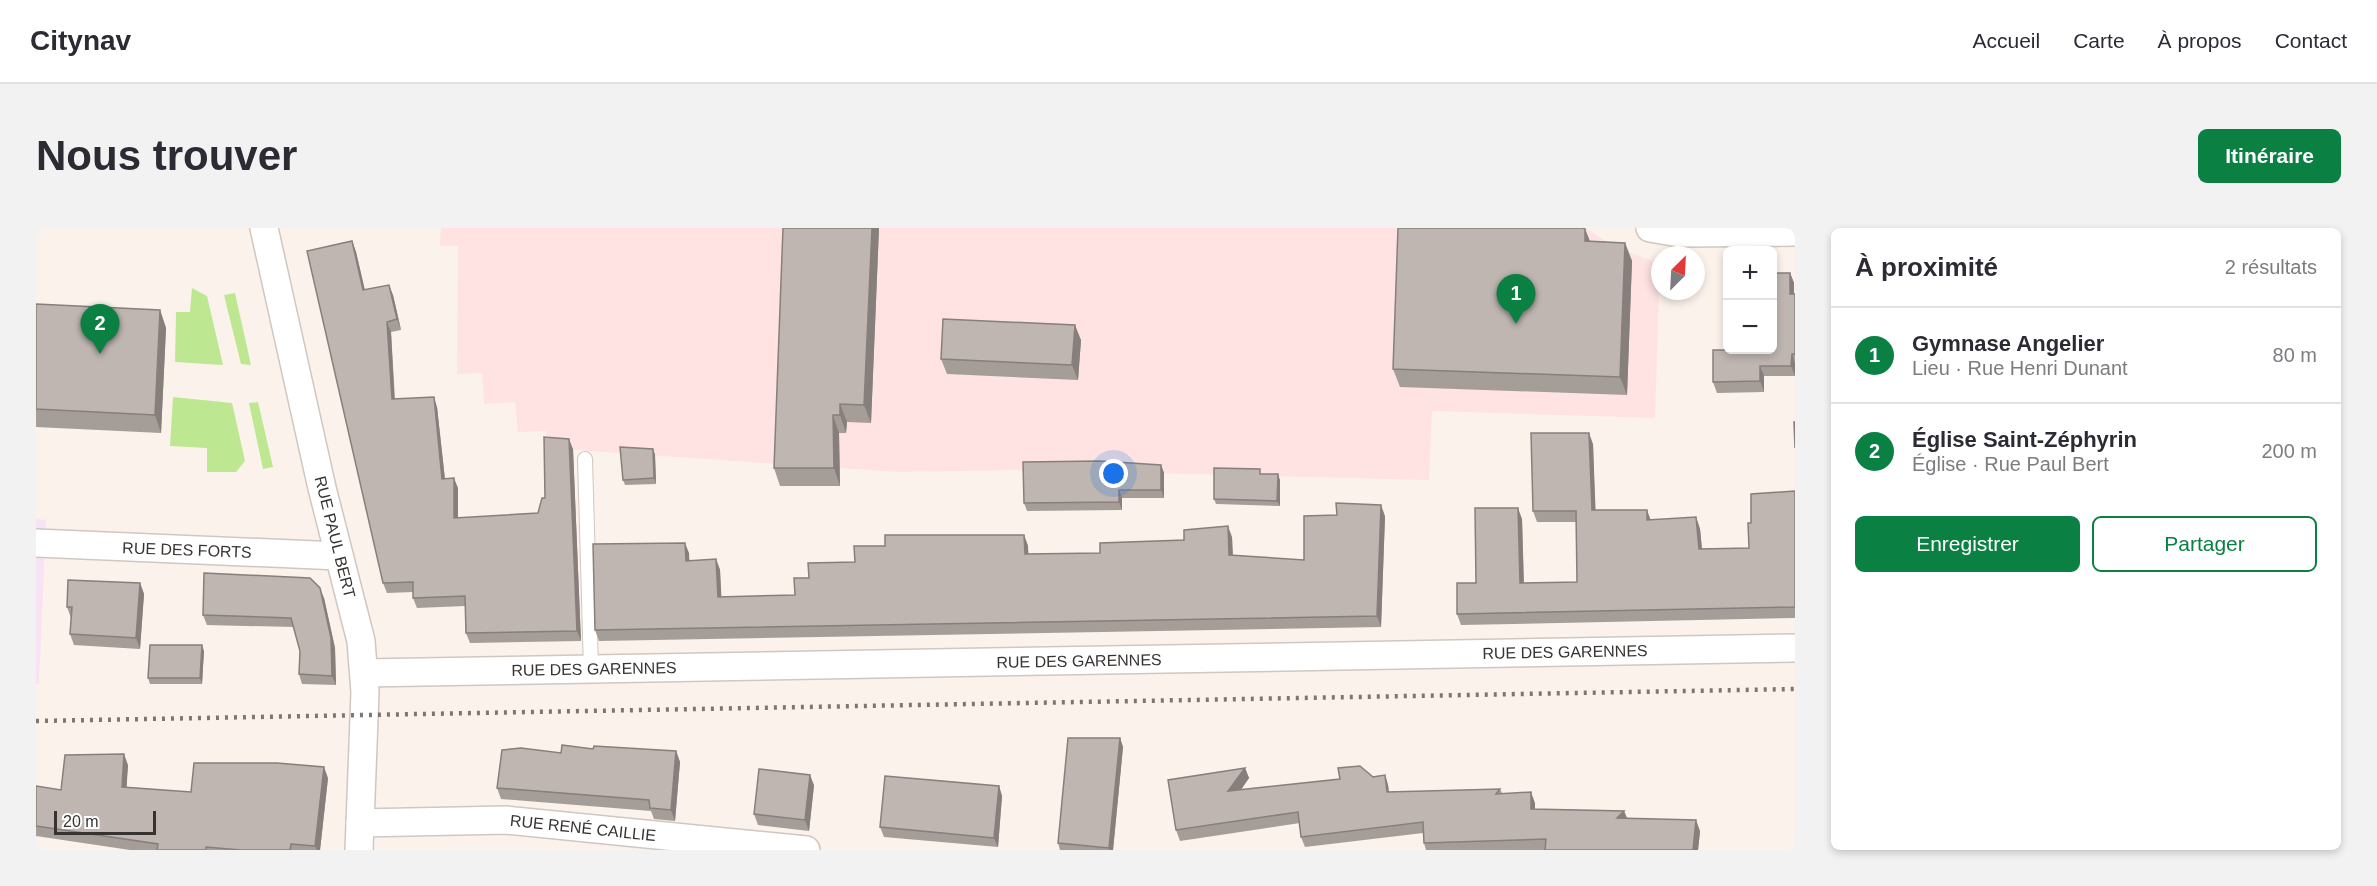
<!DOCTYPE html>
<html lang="fr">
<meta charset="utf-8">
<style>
:root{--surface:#fff;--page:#f2f2f3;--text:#2b2b33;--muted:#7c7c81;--line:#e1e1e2;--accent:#0b8043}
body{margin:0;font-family:Helvetica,sans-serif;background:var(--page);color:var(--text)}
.controls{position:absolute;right:18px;top:18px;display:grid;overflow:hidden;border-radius:9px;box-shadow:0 3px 9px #0003}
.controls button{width:54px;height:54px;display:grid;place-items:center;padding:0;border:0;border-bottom:2px solid var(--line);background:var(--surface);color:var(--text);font:30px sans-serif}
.compass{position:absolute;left:1615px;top:18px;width:54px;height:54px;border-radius:50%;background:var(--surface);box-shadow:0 3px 9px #0003;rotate:24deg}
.scale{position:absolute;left:18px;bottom:15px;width:102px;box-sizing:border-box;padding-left:6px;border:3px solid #373331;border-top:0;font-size:16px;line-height:21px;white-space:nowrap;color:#373331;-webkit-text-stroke:4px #fff;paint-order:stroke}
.you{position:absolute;left:1078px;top:246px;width:21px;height:21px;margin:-15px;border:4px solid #fff;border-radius:50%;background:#1a73e8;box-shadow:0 0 0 9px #1a73e833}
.badge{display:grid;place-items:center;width:39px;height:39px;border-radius:50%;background:var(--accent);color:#fff;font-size:20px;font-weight:700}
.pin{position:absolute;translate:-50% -50px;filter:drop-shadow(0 2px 3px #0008)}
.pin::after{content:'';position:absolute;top:32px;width:21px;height:18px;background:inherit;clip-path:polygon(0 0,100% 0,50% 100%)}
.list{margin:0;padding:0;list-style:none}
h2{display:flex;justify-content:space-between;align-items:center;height:78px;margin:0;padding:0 24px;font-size:26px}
h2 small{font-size:20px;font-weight:400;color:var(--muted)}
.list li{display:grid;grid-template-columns:39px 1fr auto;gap:18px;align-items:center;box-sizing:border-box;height:96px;padding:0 24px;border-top:2px solid var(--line)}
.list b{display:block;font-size:22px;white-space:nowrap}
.list p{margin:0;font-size:20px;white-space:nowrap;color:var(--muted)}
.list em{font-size:20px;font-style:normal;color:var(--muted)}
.actions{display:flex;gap:12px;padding:18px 24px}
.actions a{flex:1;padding:14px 0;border:2px solid var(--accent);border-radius:9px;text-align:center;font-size:21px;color:var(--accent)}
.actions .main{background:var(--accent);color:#fff}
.map{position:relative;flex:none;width:1759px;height:622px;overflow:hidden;border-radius:9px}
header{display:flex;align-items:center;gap:36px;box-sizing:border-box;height:84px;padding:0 30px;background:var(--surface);border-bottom:2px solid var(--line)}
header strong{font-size:28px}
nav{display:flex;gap:33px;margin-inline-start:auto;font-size:21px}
.intro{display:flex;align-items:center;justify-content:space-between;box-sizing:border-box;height:144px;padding:0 36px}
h1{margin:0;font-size:42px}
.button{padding:15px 27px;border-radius:9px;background:var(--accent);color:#fff;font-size:21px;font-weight:700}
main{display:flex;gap:36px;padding:0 36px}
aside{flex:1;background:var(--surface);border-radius:9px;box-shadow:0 3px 9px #0003}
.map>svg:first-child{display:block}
.commercial{fill:#f7e3f4}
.education{fill:#fee3e2}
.green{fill:#bee792}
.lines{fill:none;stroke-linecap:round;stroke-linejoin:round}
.service-casing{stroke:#cfc7c1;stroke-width:16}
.minor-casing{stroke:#cfc7c1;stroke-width:30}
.service{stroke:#fff;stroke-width:14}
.minor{stroke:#fff;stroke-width:27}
.rail{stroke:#7c7673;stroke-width:4.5;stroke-dasharray:3 6;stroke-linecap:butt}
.wall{fill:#a49d98}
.shaded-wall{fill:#867f7c}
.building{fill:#bfb6b1;stroke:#867f7c;stroke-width:1.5}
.labels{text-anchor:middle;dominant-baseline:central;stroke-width:5;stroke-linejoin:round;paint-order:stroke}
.street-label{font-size:16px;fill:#373331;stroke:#fff}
</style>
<header>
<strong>Citynav</strong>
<nav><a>Accueil</a><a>Carte</a><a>À propos</a><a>Contact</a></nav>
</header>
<div class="intro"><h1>Nous trouver</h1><a class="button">Itinéraire</a></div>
<main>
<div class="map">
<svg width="1759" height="622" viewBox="0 0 1759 622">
<rect width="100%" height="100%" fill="#fbf2ec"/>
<polygon class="commercial" points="0,291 10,292 3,456 0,456"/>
<polygon class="education" points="405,0 1549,0 1583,21 1624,35 1619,190 1396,183 1393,252 990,242 861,244 511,220 510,203 482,204 479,174 448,176 446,145 421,146 422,18 404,18"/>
<g class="green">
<polygon points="156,60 171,68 187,137 139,134 140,84 154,84"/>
<polygon points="199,65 215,137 205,136 188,67"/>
<polygon points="137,169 196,175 209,233 200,244 171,244 171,220 134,218"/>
<polygon points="222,174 237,239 227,241 213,175"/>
</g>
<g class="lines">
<defs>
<polyline id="service" points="549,231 555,441"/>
<g id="minor">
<polyline points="228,0 286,260 325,413 329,464 323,622"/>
<polyline points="1614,0 1643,5 1759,4"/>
<polyline points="0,315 303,328"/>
<polyline points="328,445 1759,420"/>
<polyline points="324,595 470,592 770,622"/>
</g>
</defs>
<use href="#service" class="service-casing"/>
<use href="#minor" class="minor-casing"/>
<use href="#service" class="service"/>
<use href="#minor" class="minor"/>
<polyline class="rail" points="0,493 1759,461"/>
</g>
<g class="wall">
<polygon points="747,0 843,0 835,195 811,194 810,205 803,205 804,258 744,258 738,240"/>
<polygon points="1549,1 1554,13 1589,15 1596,33 1591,167 1364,159 1357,141"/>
<polygon points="316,13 320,24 329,62 357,67 365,102 355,104 359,171 401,179 409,251 422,260 422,290 502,285 509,270 537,221 545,413 434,415 430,405 429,378 381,380 377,370 377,364 351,365 347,355"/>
<polygon points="1754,45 1758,55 1758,66 1759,66 1759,148 1728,148 1728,164 1681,165 1677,154 1704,122"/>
<polygon points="0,76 124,82 130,100 125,205 0,199"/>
<polygon points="1045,112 1042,152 911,146 905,131"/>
<polygon points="1557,216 1559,282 1615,292 1660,289 1664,301 1666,321 1713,320 1715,295 1759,263 1759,390 1425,397 1421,386 1440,355 1486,291 1488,355 1541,354 1540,294 1501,294 1497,283"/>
<polygon points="617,221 619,227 620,256 589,257 587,252"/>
<polygon points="1125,237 1128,245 1128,270 1086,270 1086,282 991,283 988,275"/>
<polygon points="1225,246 1244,252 1244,278 1180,276 1178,271"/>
<polygon points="1349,288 1345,399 563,413 559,402 653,325 653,333 680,331 684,342 685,369 759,367 773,350 819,334 849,318 988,307 992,318 992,326 1064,325 1148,312 1196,309 1197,328 1268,332"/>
<polygon points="104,355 108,366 104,421 38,417 34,406 35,390 31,379"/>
<polygon points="288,370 299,420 300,457 266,456 263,446 264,423 258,399 171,397 167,387"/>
<polygon points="168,423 166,456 114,456 112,450"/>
<polygon points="1084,510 1087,519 1077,622 1024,622 1022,615"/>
<polygon points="557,521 640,523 644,534 639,593 618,591 615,583 465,571 461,560 525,525"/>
<polygon points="92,537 90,559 155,564 292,550 284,622 94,622 0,608 0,558 25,562"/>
<polygon points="1209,540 1213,550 1205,562 1349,547 1352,557 1353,564 1464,561 1466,565 1499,575 1499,581 1588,583 1591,590 1664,603 1662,622 1390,622 1388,615 1387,605 1269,619 1265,609 1264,595 1144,613 1140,602"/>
<polygon points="778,557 773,603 722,597 718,586"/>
<polygon points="963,558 966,568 962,619 848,609 844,599"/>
</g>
<g class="shaded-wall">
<polygon points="836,0 843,0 835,195 828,177"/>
<polygon points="1549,1 1556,19 1549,13"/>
<polygon points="316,13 320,24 331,72 327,62"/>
<polygon points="1589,15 1596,33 1591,167 1584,149"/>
<polygon points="1754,45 1758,55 1758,76 1754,66"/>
<polygon points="353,57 357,67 365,102 361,91"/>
<polygon points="124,82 130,100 125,205 119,187"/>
<polygon points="351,94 355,104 359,182 356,171"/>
<polygon points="1039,97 1045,112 1042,152 1036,137"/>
<polygon points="1756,126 1759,135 1759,148 1755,138"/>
<polygon points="1724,138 1728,148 1728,164 1724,153"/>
<polygon points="398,169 401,179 410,261 406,251"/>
<polygon points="804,176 811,194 810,205 804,187"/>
<polygon points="797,187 803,205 804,258 798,240"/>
<polygon points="1553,205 1557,216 1560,293 1556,282"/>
<polygon points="533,211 537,221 545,413 541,403"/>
<polygon points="617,221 619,227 620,256 618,250"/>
<polygon points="1125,237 1128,245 1128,270 1125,262"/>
<polygon points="1242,246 1244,252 1244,278 1241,273"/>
<polygon points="418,250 422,260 422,300 418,290"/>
<polygon points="1083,262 1086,270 1086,282 1083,274"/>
<polygon points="1345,277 1349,288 1345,399 1341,388"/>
<polygon points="1482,280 1486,291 1488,367 1484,355"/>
<polygon points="1611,282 1615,293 1611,292"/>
<polygon points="1660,289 1664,301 1667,333 1663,321"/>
<polygon points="1192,298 1196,309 1197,338 1193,327"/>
<polygon points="988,307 992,318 993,337 989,326"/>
<polygon points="649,315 653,325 654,344 650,333"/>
<polygon points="680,331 684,342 686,380 682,369"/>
<polygon points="104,355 108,366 104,421 100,410"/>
<polygon points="284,360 288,370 299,420 300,457 296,448"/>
<polygon points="166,417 168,423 166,456 164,450"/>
<polygon points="1084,510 1087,519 1077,622 1074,622 1073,620"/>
<polygon points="640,523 644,534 639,593 635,582"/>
<polygon points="88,526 92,537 90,570 86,559"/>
<polygon points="288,539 292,550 284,622 281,622 279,618"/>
<polygon points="1209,540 1213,550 1196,574 1192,563"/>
<polygon points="774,547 778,557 773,603 769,592"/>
<polygon points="1349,547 1352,557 1354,575 1351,564"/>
<polygon points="963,558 966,568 962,619 958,610"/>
<polygon points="1495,564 1499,575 1499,592 1495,581"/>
<polygon points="1588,583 1592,593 1581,590"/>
<polygon points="1660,592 1664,603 1662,622 1657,622"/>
</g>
<g class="building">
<polygon points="747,0 836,0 828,177 804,176 804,187 797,187 798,240 738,240"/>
<polygon points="1362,0 1547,0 1549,1 1549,13 1589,15 1584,149 1357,141"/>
<polygon points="316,13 327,62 353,57 361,91 351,94 356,171 398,169 406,251 418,250 418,290 502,285 506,270 509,270 508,209 533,211 541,403 430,405 429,368 377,370 377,354 347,355 271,23"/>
<polygon points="1737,45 1754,45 1754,66 1759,66 1759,126 1756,126 1755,138 1724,138 1724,153 1677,154 1677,122 1737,122"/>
<polygon points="0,76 124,82 119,187 0,181"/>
<polygon points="907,91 1039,97 1036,137 905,131"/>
<polygon points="1758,194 1759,194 1759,220"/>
<polygon points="1495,205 1553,205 1556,282 1611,282 1611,292 1660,289 1663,321 1713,320 1712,295 1715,295 1715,266 1759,263 1759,379 1421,386 1421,355 1440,355 1439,280 1482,280 1484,355 1541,354 1540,283 1497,283"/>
<polygon points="584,219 617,221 618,250 587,252"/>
<polygon points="1064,233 1125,237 1125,262 1083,262 1083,274 988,275 987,234"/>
<polygon points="1178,240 1224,241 1224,246 1242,246 1241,273 1178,271"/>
<polygon points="1300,275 1345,277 1341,388 559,402 557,316 649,315 650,333 680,331 682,369 759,367 758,350 773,350 772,335 819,334 818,318 849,318 849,307 988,307 989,326 1064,325 1064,315 1148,312 1148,302 1192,298 1193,327 1268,332 1268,288 1301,287"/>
<polygon points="168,345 274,350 284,360 295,410 296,448 263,446 264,423 255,390 167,387"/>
<polygon points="32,352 104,355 100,410 34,406 36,379 31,379"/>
<polygon points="114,417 166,417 164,450 112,450"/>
<polygon points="1032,510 1084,510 1073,620 1022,615"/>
<polygon points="526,517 557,521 558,518 640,523 635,582 614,580 613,572 461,560 466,522 485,520 525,525"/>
<polygon points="88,526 86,559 155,564 158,535 241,535 288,539 279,618 255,616 254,622 205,622 170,619 170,622 121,622 122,616 0,598 0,558 25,562 29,527"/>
<polygon points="1324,538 1337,549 1349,547 1351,564 1464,561 1460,566 1495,564 1495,581 1588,583 1581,590 1660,592 1657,622 1509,622 1510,611 1388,615 1387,594 1265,609 1262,584 1140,602 1132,552 1209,540 1192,563 1304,551 1302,540"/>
<polygon points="723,541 774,547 769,592 718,586"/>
<polygon points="849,548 963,558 958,610 844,599"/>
</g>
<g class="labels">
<g class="street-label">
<text transform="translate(299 309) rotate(76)">RUE PAUL BERT</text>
<text transform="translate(151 322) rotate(2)">RUE DES FORTS</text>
<text transform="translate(1529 424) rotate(-1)">RUE DES GARENNES</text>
<text transform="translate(1043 433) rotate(-1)">RUE DES GARENNES</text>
<text transform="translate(558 441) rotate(-1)">RUE DES GARENNES</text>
<text transform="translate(547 600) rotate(6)">RUE RENÉ CAILLIE</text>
</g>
</g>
</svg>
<div class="controls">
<button>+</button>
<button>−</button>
</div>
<svg class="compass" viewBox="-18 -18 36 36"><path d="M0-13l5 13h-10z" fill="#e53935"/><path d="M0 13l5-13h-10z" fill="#7c7c81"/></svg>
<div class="scale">20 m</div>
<div class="you"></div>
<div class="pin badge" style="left:1480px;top:96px">1</div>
<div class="pin badge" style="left:64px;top:126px">2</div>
</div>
<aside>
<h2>À proximité<small>2 résultats</small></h2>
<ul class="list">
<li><span class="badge">1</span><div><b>Gymnase Angelier</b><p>Lieu · Rue Henri Dunant</p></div><em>80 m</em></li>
<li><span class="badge">2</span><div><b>Église Saint-Zéphyrin</b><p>Église · Rue Paul Bert</p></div><em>200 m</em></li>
</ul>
<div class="actions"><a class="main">Enregistrer</a><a>Partager</a></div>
</aside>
</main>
